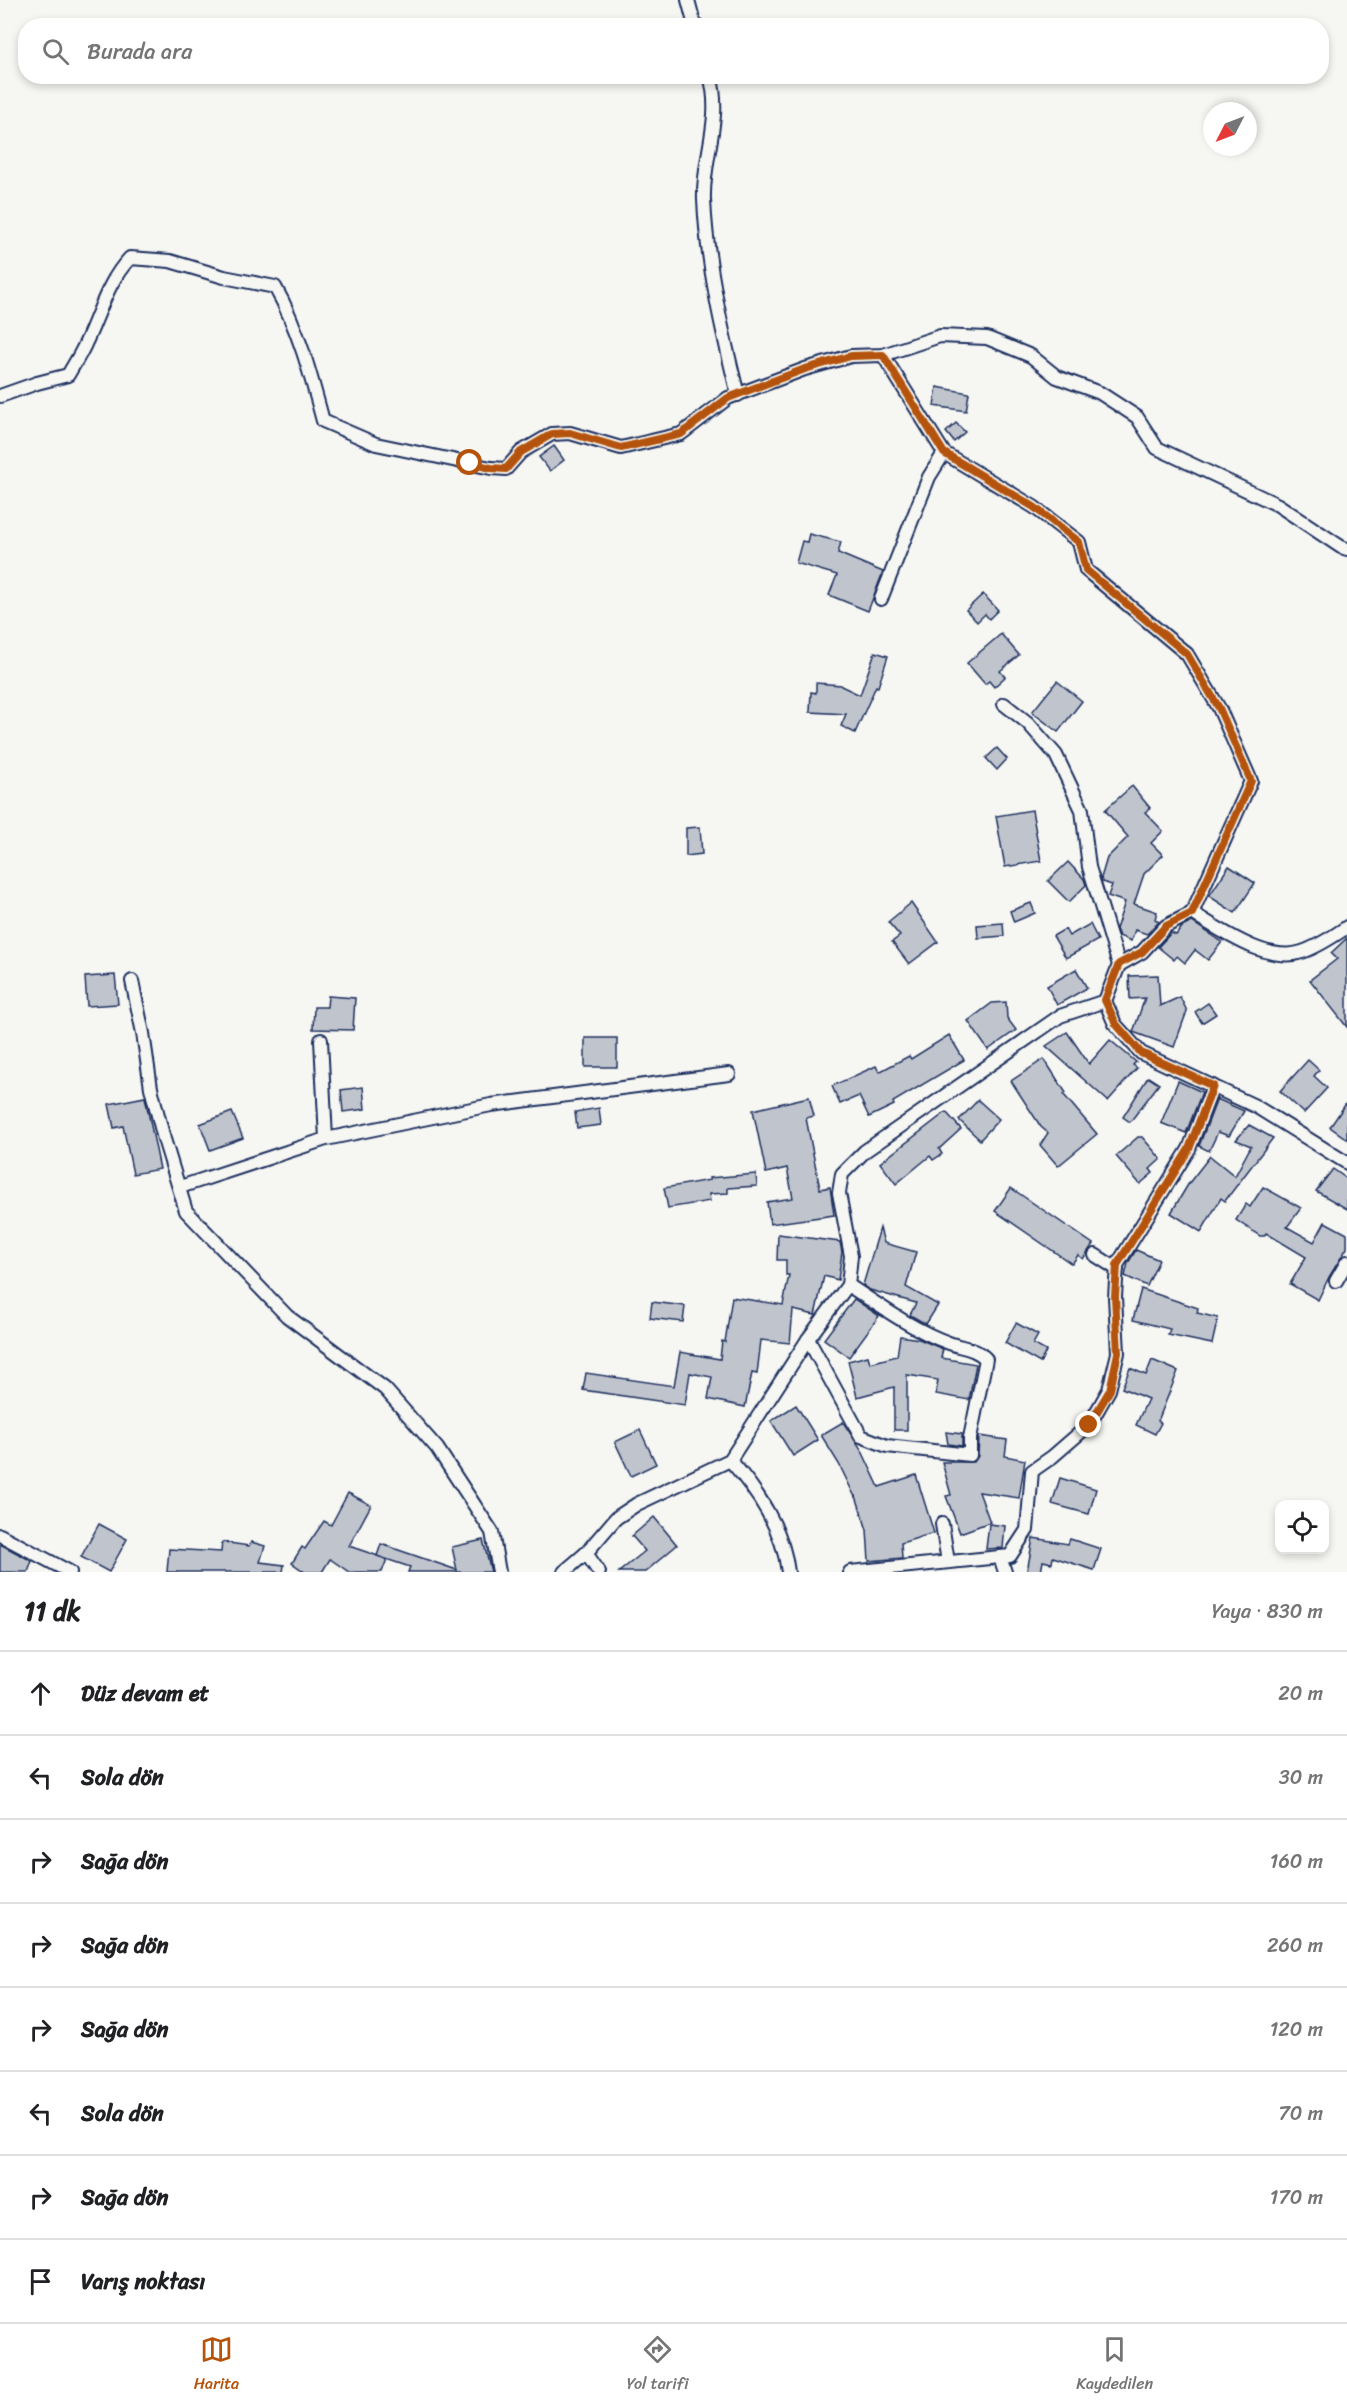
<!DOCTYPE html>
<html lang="tr">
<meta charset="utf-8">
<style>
:root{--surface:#fff;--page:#f6f6f6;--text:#202124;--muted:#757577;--line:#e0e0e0;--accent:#b45309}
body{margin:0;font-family:Sriracha,sans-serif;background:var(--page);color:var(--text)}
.controls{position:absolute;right:18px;bottom:18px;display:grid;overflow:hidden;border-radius:12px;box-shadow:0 3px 9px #0003}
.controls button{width:54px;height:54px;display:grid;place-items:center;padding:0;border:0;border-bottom:2px solid var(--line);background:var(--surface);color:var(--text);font:30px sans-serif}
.compass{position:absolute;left:1203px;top:102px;width:54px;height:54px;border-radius:50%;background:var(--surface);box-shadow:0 3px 9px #0003;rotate:228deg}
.stop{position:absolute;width:18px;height:18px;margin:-14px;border:4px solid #b45309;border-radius:50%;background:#fff}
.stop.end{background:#b45309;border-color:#fff;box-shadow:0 2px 6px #0008}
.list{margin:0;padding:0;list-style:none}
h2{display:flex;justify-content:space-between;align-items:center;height:78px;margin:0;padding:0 24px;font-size:26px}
h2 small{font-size:20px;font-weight:400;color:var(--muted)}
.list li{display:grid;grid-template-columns:39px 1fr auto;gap:18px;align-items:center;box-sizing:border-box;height:84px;padding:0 24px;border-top:2px solid var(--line)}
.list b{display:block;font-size:22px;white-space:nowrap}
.list em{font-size:20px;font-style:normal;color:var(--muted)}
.icon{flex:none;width:33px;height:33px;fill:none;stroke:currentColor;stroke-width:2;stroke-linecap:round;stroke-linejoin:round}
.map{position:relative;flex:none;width:1347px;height:1572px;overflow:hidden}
.search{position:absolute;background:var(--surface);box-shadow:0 3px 9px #0003;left:18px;right:18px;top:18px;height:66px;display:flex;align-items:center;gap:15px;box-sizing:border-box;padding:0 21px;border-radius:24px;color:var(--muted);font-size:22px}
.sheet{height:750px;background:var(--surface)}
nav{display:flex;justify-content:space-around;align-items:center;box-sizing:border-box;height:84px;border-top:2px solid var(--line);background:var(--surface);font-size:16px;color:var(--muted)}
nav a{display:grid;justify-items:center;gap:3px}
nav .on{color:var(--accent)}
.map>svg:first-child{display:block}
.building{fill:#c0c4cd;stroke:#1b2f5e;stroke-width:1.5}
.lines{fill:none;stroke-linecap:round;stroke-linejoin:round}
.street-casing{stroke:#1b2f5e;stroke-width:16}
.street{stroke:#f6f6f2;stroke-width:12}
.route{stroke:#b45309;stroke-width:8}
</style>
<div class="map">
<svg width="1347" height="1572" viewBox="0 0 1347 1572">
<rect width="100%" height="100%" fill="#f6f6f2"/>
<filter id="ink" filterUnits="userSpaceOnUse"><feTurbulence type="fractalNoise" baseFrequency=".0167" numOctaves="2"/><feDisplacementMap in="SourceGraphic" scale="12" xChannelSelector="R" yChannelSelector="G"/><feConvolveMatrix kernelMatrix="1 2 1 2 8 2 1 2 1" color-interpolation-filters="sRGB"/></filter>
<g filter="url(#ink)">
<g class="building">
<polygon points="937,387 969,393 966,411 934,406"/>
<polygon points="956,423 965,432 954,442 946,432"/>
<polygon points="554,446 564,460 550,471 539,457"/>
<polygon points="809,534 841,542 838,553 883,572 868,611 829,595 837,575 796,563 802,541 807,542"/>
<polygon points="983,594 998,610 989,619 985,614 977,622 966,610"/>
<polygon points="1001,634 1019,655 1000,671 1005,677 994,687 989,681 985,684 967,663"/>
<polygon points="875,652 888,656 878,687 876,686 855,733 841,726 846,714 810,712 811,692 816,693 816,683 841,685 841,686 860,695"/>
<polygon points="1057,681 1082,701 1058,732 1032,712"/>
<polygon points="997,748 1007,759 997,770 986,758"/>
<polygon points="1132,786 1150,808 1145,812 1163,831 1151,843 1163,855 1144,874 1134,904 1157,912 1155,919 1159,922 1147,934 1135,930 1131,941 1119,936 1116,929 1125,902 1108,896 1112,885 1102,882 1101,878 1107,858 1128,837 1105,810"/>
<polygon points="1032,810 1041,861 1005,867 996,816"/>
<polygon points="700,827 702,854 686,856 686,828"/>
<polygon points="1068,862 1084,879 1086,885 1069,902 1048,881"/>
<polygon points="1229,866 1255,883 1235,913 1209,896"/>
<polygon points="911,903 938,942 909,964 892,942 900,936 888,922"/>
<polygon points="1031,903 1035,913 1014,922 1010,911"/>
<polygon points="1192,922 1222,942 1208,960 1195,950 1185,963 1177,956 1174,960 1158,947 1171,933 1176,935 1182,927"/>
<polygon points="1003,923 1004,936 978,938 977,925"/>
<polygon points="1090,924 1098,940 1066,958 1053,936 1065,929 1069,936"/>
<polygon points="1347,938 1347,1027 1310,980 1337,959 1331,953"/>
<polygon points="1076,969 1087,988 1057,1005 1047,986"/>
<polygon points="115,975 118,1004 87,1006 85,977"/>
<polygon points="1158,975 1160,1006 1180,997 1187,1011 1174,1047 1133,1032 1145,998 1130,999 1129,976"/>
<polygon points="328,996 355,998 353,1030 313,1029 314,1007 327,1007"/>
<polygon points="1006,1002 1007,1018 1016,1030 988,1050 968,1021 992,1003"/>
<polygon points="1208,1003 1216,1014 1202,1023 1195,1012"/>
<polygon points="1067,1032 1089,1064 1110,1040 1136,1062 1133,1065 1137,1068 1108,1101 1046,1046"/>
<polygon points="949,1035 964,1060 893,1102 894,1105 869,1117 859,1096 840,1104 832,1086 876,1066 879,1072 909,1056 911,1059"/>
<rect x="585" y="1038" width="32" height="29"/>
<polygon points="1044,1059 1066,1093 1064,1095 1097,1134 1058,1166 1040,1145 1048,1133 1041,1127 1011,1081"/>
<polygon points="1308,1060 1319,1070 1314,1076 1327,1088 1304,1113 1280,1091"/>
<polygon points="1148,1077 1159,1084 1130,1122 1123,1117"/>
<polygon points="1178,1081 1202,1092 1186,1133 1161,1123"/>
<polygon points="363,1087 365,1109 343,1112 341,1090"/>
<polygon points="145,1097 160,1169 133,1174 123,1126 114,1128 109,1104"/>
<polygon points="809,1097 814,1116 806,1118 820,1189 830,1187 834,1215 770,1224 767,1202 793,1198 787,1168 766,1173 753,1110"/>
<polygon points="1217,1099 1244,1111 1229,1136 1218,1132 1209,1151 1199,1146"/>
<polygon points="978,1100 999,1119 980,1140 959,1120"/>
<polygon points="1347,1102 1347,1139 1330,1127"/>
<polygon points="599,1108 601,1125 577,1128 575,1112"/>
<polygon points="232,1112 243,1138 210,1150 200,1124"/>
<polygon points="946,1112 961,1129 939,1149 942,1154 933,1160 930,1156 896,1184 880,1163"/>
<polygon points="1249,1125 1273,1138 1225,1201 1221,1198 1201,1232 1171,1213 1189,1183 1210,1156 1235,1176 1251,1146 1236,1140"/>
<polygon points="1138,1137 1142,1137 1161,1159 1150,1169 1153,1173 1140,1184 1116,1156"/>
<polygon points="1333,1169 1347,1179 1347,1209 1316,1191"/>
<polygon points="756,1174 757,1186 728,1188 728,1193 709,1194 710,1201 668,1208 664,1188 710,1180 709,1178"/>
<polygon points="1263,1187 1301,1208 1287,1227 1314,1242 1325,1222 1347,1234 1347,1248 1329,1277 1318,1300 1290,1284 1306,1257 1266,1233 1264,1236 1260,1236 1236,1220 1246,1204 1250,1207"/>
<polygon points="1011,1188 1093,1244 1083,1259 1078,1255 1072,1264 995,1211"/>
<polygon points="880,1228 884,1243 916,1252 906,1287 938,1305 926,1324 910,1315 916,1303 870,1290 863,1285"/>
<polygon points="778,1234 840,1242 842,1252 838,1280 824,1276 815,1315 793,1310 790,1343 761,1340 757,1374 752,1373 745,1407 708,1399 712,1377 690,1373 685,1405 583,1390 586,1373 674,1386 680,1352 720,1359 722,1341 725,1342 732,1297 783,1305 789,1275 786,1275 786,1260 777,1260"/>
<polygon points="1136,1250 1159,1260 1147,1286 1125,1276 1128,1263"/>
<polygon points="1141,1289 1198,1308 1197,1313 1218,1318 1212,1344 1168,1335 1170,1329 1133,1320"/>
<polygon points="854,1299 879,1316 849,1357 824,1339"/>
<polygon points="652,1302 685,1306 683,1322 650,1318"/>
<polygon points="1016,1323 1038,1335 1033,1344 1046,1351 1040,1363 1005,1343"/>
<polygon points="900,1336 919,1339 943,1349 941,1358 976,1364 969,1400 936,1394 938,1380 907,1375 907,1430 894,1430 894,1387 857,1397 848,1361 868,1356 870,1363 897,1356"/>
<polygon points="1152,1360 1178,1371 1158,1421 1161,1423 1155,1434 1136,1425 1148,1399 1122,1388 1130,1368 1146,1375"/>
<polygon points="796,1405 818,1440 793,1456 771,1421"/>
<polygon points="843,1422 863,1453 879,1487 916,1475 934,1533 901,1543 902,1558 869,1561 867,1530 856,1496 855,1497 839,1464 821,1435"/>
<polygon points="640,1430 656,1464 631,1476 615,1442"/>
<polygon points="946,1432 962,1434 962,1446 948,1444"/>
<polygon points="979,1436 1007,1440 1005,1456 1025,1460 1019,1498 979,1492 990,1522 960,1533 946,1496 951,1495 942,1462 974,1462 978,1456"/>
<polygon points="1060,1478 1096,1489 1089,1514 1052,1504"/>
<polygon points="348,1493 371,1505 349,1546 387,1559 382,1572 349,1572 330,1559 322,1572 305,1572 292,1563 302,1547 305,1549 324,1521 331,1525"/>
<polygon points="654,1517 677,1545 645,1572 619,1572 645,1551 632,1536"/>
<polygon points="99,1524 127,1539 109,1572 81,1557"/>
<polygon points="989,1524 1005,1526 1003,1548 986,1549"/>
<polygon points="1033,1538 1068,1544 1070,1539 1101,1549 1094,1570 1053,1557 1052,1563 1043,1561 1041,1572 1027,1572"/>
<polygon points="483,1540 491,1572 408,1572 410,1567 377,1556 381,1544 457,1570 452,1547"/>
<polygon points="222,1542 249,1546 251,1542 265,1546 260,1562 284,1565 283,1572 167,1572 169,1549 221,1552"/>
<polygon points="0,1544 32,1561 28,1572 0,1572"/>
</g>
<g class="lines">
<defs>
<g id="street">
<polyline points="688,0 695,26"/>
<path d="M710,76c13,43 -8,83 -6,124 3,65 18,131 34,195"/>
<polyline points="883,355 944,453 1034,507 1079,542 1086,570 1187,654 1219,708 1251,781 1192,913"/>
<path d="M0,396l37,-13 31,-8c6,-11 13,-21 18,-33 14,-29 21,-60 44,-84l40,3 54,16 51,10c23,40 36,89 48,134l53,23 115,24 15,1 15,-17 31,-18 18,-1 51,15 60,-14 47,-36 77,-29 46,-13 32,-1 57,-19 47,2 44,18 26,21 43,16 37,24 20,31 121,57 63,42 6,2"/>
<polyline points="881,599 929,477 944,453"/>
<polyline points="1004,704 1028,723 1056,755 1082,810 1089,867 1119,965 1105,1001 1115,1024 1141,1053 1255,1106 1347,1163"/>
<path d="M1119,965l23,-13 24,-26 26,-13c29,17 76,51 110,39 15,-5 32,-16 45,-25"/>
<polyline points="132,981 143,1033 151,1088 164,1139 186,1211 287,1316 385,1389 437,1448 492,1532 499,1572"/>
<polyline points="321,1040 326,1139"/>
<polyline points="180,1187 326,1139 491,1105 729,1074"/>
<polyline points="1095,1255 1117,1269"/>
<polyline points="1336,1281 1347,1262"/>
<path d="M808,1339l53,97 26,10 83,9v-17l16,-79c-10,-11 -24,-11 -37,-16 -36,-13 -69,-37 -101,-58"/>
<path d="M730,1460c28,32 53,69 58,112"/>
<polyline points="942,1524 948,1562"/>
<polyline points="0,1535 70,1572"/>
<polyline points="586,1553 599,1572"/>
<polyline points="1000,1557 1005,1572"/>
<polyline points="564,1572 586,1553 616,1518 637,1504 730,1460 808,1339 848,1285 851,1256 839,1193 842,1174 865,1151 1060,1016 1105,1001"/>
<polyline points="850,1572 1010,1556 1027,1530 1032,1471 1052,1457 1089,1425 1109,1390 1118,1353 1115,1297 1117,1265 1189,1149 1213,1086"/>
</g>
</defs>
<use href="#street" class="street-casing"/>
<use href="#street" class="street"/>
</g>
</g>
<g class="lines" filter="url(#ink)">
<polyline class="route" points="470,463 491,468 506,469 521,452 552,434 570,433 621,448 681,434 728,398 805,369 851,356 883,355 944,453 1034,507 1079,542 1086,570 1187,654 1219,708 1251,781 1192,913 1166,926 1142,952 1119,964 1105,1000 1116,1024 1141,1053 1213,1086 1189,1149 1117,1265 1115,1297 1118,1353 1110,1390 1089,1425"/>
</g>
</svg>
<div class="controls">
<button><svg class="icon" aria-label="locate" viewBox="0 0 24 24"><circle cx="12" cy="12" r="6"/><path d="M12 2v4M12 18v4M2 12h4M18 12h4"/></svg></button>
</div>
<svg class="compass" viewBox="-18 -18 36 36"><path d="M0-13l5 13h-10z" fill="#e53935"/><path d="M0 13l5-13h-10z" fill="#757577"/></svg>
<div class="stop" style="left:470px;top:463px"></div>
<div class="stop end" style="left:1089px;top:1425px"></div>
<div class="search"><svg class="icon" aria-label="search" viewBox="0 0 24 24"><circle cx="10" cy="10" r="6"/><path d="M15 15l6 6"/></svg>Burada ara</div>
</div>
<section class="sheet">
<h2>11 dk<small>Yaya · 830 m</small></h2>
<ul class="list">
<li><svg class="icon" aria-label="ahead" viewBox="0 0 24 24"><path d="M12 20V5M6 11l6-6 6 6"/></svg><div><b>Düz devam et</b></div><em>20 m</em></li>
<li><svg class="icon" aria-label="left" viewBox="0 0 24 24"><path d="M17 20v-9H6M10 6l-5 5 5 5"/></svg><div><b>Sola dön</b></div><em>30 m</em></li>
<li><svg class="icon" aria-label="right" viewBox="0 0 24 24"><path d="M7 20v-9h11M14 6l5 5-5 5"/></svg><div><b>Sağa dön</b></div><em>160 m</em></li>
<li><svg class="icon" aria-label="right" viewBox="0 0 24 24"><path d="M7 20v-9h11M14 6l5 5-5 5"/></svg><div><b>Sağa dön</b></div><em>260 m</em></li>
<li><svg class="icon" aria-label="right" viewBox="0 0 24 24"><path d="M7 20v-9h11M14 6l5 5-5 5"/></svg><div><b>Sağa dön</b></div><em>120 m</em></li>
<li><svg class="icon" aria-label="left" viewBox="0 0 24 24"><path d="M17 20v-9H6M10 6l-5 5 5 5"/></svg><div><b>Sola dön</b></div><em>70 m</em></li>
<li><svg class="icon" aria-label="right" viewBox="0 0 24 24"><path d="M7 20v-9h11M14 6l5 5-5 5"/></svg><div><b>Sağa dön</b></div><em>170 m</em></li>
<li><svg class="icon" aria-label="arrive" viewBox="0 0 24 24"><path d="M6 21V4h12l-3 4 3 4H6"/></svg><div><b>Varış noktası</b></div></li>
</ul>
</section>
<nav>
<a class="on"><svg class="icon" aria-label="map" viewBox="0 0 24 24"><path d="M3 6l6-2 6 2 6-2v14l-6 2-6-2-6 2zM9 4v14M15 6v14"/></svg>Harita</a>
<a><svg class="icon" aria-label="directions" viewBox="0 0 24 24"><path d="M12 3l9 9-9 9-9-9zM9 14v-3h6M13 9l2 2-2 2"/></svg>Yol tarifi</a>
<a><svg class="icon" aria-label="saved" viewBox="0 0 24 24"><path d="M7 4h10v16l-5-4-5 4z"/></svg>Kaydedilen</a>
</nav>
